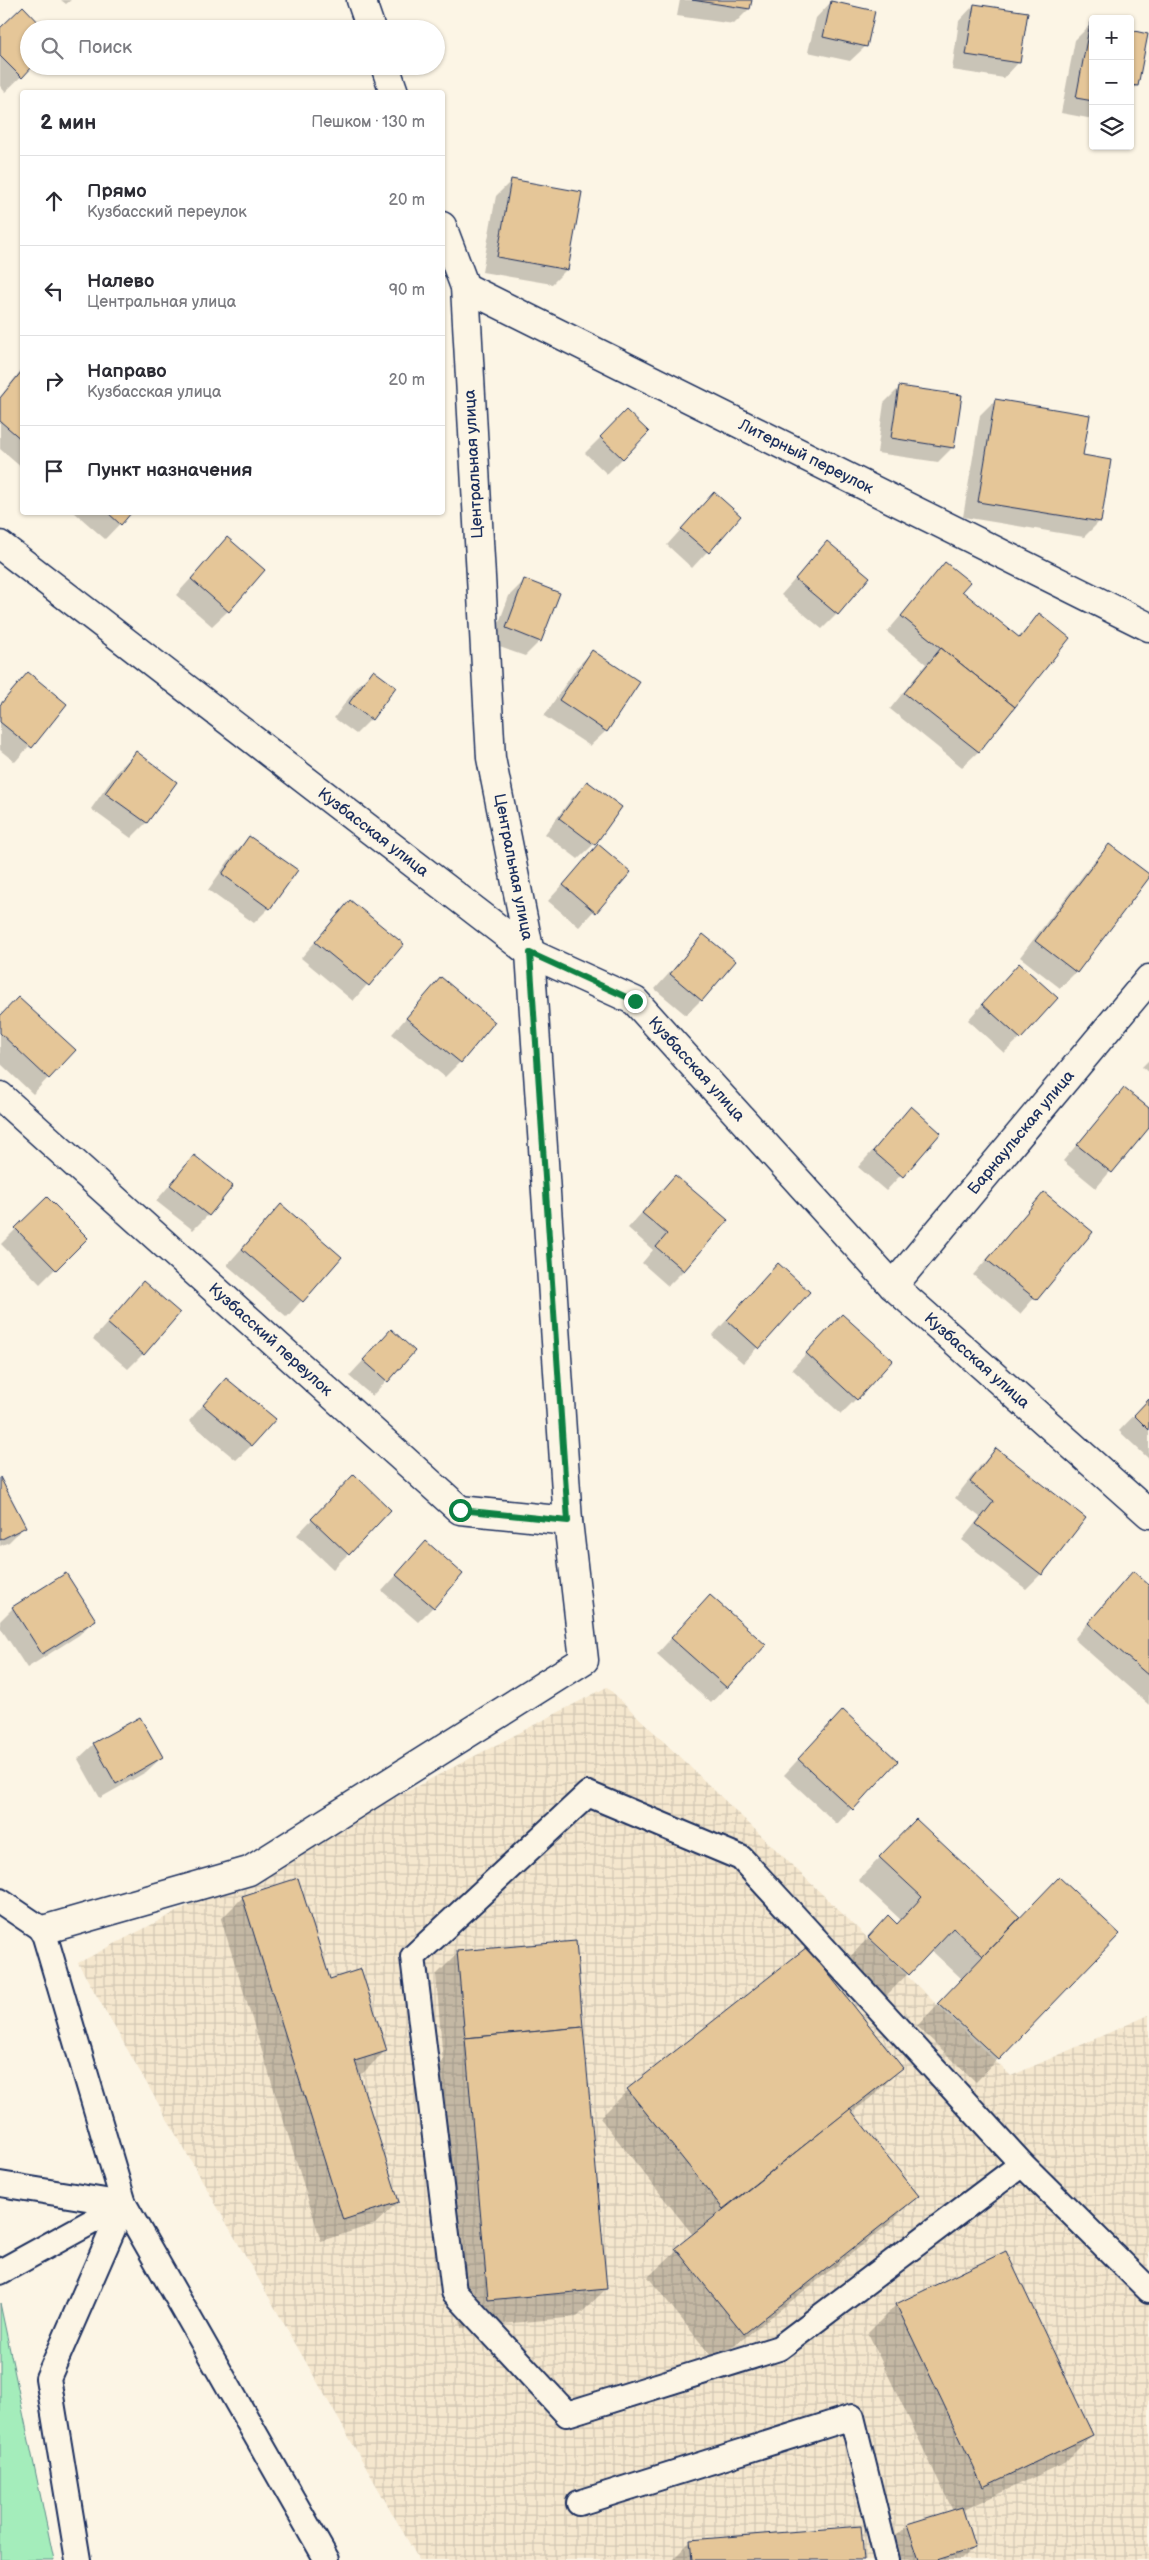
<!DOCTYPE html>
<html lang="ru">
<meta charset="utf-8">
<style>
:root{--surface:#fff;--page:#f2f2f3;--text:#2b2b33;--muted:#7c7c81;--line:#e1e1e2}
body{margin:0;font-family:"Balsamiq Sans",sans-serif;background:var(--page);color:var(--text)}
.controls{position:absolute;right:15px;top:15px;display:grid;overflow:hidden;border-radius:5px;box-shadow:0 1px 4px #0004}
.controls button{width:45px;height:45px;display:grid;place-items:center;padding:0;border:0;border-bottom:1px solid var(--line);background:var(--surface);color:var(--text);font:25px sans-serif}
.stop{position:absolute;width:15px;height:15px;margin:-11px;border:4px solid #0b8043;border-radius:50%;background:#fff}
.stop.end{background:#0b8043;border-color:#fff;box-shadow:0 1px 5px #0008}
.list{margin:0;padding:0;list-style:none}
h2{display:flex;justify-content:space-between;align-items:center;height:65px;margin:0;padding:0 20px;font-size:21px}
h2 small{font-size:16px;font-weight:400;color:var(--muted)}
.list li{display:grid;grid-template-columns:32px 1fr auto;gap:15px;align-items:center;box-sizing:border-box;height:90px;padding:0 20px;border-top:1px solid var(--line)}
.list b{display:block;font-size:19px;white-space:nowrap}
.list p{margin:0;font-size:16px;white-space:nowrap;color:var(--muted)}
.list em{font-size:16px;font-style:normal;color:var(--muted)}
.icon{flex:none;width:28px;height:28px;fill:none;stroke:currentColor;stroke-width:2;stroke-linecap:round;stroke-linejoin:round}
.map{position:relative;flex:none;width:1149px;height:2560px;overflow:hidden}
.search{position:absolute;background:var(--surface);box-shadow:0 1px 4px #0004;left:20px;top:20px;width:425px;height:55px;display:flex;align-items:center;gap:12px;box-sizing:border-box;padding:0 18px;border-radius:28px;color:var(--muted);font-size:19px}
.panel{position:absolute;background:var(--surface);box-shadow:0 1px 4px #0004;left:20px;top:90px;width:425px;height:425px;border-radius:5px}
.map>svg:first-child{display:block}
.industrial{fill:url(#industrial-grid)}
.green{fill:#a4edbb;stroke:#608e8c}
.shadow{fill:#0003}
.building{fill:#e5c698;stroke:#1b2f5e}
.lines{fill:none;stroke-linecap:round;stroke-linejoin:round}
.service-casing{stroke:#1b2f5e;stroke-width:28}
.minor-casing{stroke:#1b2f5e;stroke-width:31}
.service{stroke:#fcf5e5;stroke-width:24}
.minor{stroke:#fcf5e5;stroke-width:28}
.route{stroke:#0b8043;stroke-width:6}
.labels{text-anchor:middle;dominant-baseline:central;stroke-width:5;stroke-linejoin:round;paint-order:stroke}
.street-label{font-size:16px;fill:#1b2f5e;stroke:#fcf5e5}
</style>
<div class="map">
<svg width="1149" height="2560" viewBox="0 0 1149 2560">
<defs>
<pattern id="industrial-grid" width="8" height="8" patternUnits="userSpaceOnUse" patternTransform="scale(1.25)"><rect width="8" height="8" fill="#f5e7ce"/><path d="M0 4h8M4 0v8" fill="none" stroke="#d1c6b3"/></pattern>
</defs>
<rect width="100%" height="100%" fill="#fcf5e5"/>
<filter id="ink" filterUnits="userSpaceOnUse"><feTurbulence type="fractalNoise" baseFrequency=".02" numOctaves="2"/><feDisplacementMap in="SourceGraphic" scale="10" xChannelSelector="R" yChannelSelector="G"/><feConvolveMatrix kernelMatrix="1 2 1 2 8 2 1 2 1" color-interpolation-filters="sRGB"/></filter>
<g filter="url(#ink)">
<polygon class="industrial" points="607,1687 1011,2076 1149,2015 1149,2560 419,2560 78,1963"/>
<polygon class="green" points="0,2303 54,2560 0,2560"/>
<g class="shadow">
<polygon points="61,0 71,0 66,4"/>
<polygon points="680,0 751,0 749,9 734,24 677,16"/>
<polygon points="831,2 866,46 850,61 808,52 816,18"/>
<polygon points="974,5 1019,62 1004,78 952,70 959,21"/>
<polygon points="1091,24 1093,25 1093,119 1061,113 1075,40"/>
<polygon points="0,29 29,29 29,66 32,66 5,92 0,86"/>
<polygon points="1130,32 1137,86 1130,92"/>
<polygon points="512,180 567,269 552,284 482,272 496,196"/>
<polygon points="22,369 22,468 0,449 0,397"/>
<polygon points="899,388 953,447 938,462 877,453 884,403"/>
<polygon points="995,400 1082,456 1100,521 1084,537 963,517 980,415"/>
<polygon points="611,427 623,458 607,474 585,453"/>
<polygon points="714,493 740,516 692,568 667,545"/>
<polygon points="74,512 131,512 105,539"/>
<polygon points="227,539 228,611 212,626 176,595"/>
<polygon points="827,543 837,614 822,629 781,595"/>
<polygon points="945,564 961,591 1018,638 1040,615 1068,638 978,752 962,767 890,709 926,664 887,632"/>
<polygon points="524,581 540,641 525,656 491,644 509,596"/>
<polygon points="592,652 606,731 590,746 544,716 577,667"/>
<polygon points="373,671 371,719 356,734 334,718 357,687"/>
<polygon points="28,673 66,704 15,762 0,750 0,704"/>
<polygon points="136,753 176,782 146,823 131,838 91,809 120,768"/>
<polygon points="587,783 594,844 578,859 545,834 572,798"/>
<polygon points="250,837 269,908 254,923 208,890 234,853"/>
<polygon points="598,846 629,872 579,927 548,901"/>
<polygon points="1110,846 1149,876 1076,972 1060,988 1020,957 1094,861"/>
<polygon points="350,902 402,944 353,1001 301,958"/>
<polygon points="703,936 701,1000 686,1015 655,989"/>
<polygon points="441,978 460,1062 445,1077 392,1034"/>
<polygon points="1004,980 1020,1038 1004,1053 968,1020"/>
<polygon points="0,1016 74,1050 33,1094 0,1063"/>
<polygon points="1149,1060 1149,1073 1142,1067"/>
<polygon points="1124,1089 1149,1110 1149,1126 1096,1188 1063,1161"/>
<polygon points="911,1108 939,1133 886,1191 858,1167"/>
<polygon points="194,1157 208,1215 193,1230 156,1201"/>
<polygon points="675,1176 684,1270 668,1286 642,1263 653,1250 628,1228"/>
<polygon points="1044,1193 1091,1233 1020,1314 973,1275"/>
<polygon points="47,1198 86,1238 40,1284 1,1244"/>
<polygon points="266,1221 340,1257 287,1317 227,1265"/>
<polygon points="763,1280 808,1292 743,1363 712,1336"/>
<polygon points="143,1283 143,1354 128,1369 93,1339"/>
<polygon points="391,1331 414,1351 372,1396 349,1376"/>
<polygon points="827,1331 856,1399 841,1414 792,1369"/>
<polygon points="226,1379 252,1445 236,1460 189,1421"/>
<polygon points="1149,1400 1149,1459 1119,1431"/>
<polygon points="996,1450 1041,1574 1026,1589 962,1540 980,1517 955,1498 981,1465"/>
<polygon points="0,1480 24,1527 9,1542 0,1546"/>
<polygon points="339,1491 348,1554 333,1569 297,1535"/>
<polygon points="426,1543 433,1607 418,1622 382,1591"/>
<polygon points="1149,1587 1149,1705 1074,1639 1118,1588"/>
<polygon points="13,1608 94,1620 79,1635 27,1668 0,1627 0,1621"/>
<polygon points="695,1612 765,1645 711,1703 657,1654"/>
<polygon points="828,1727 896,1761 837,1824 784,1775"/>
<polygon points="94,1744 162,1757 146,1772 100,1798 78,1759"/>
<polygon points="916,1821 1020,1919 1118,1934 976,2082 917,2026 962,1979 931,1950 886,1996 847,1960 888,1917 897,1925 901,1920 858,1880"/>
<polygon points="243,1897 329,1980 385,2051 363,2073 358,2075 398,2202 375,2224 321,2241 221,1919"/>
<polygon points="458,1953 606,2289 577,2317 461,2328 438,2067 443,2061 436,1975"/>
<polygon points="901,2068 873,2096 851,2113 917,2196 889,2224 715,2361 648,2277 693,2235 600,2118 628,2090"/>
<polygon points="1006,2253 1092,2435 1064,2463 962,2511 973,2548 961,2560 899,2560 892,2540 908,2525 953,2511 868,2333 896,2305"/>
<polygon points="691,2541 862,2560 672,2560"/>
</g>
<g class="building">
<polygon points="692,0 752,0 750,9"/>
<polygon points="831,1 875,11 867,47 823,37"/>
<polygon points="974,4 1028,12 1020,63 966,55"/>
<polygon points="23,6 45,29 29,29 29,66 33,66 22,78 0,56 0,28"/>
<polygon points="1090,23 1093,24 1093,101 1076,98"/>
<polygon points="1130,30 1148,34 1138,86 1130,85"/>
<polygon points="511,179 582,192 568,270 497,257"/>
<polygon points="22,371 22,440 0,421 0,398"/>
<polygon points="899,386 962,395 954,448 891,438"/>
<polygon points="995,399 1090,415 1083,455 1111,460 1101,522 978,502"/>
<polygon points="626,410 649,432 623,459 600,437"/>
<polygon points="714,492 741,516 709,553 681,529"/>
<polygon points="107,512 132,512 121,525"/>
<polygon points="227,537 265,570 229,612 191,579"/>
<polygon points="827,541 870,577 838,615 795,579"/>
<polygon points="945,562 970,582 962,591 1020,638 1039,613 1070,638 1015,707 901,616"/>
<polygon points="524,579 560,593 541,642 506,628"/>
<polygon points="941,648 1015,707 979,752 904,693"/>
<polygon points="592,650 640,682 607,732 559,700"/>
<polygon points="373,670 396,687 372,720 349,703"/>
<polygon points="28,672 67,704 32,748 0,722 0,705"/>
<polygon points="136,751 177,782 147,823 105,793"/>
<polygon points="587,781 622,807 595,845 559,818"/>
<polygon points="249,836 298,870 270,909 222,874"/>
<polygon points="598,844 631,872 596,913 563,885"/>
<polygon points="1109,844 1149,874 1149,878 1077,973 1035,941"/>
<polygon points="350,900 404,944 369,986 315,942"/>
<polygon points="703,934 736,961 702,1001 670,974"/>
<polygon points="1019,963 1058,998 1021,1039 982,1004"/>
<polygon points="441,977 495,1022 461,1063 406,1018"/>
<polygon points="18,997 76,1050 49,1079 0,1033 0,1016"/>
<polygon points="1124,1088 1149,1108 1149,1128 1112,1173 1077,1145"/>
<polygon points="911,1106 941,1133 903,1177 873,1151"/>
<polygon points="194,1155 233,1186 209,1216 170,1185"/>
<polygon points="675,1175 728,1220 684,1271 656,1247 667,1234 642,1213"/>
<polygon points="1044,1192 1093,1232 1037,1300 987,1260"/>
<polygon points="47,1197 88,1238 56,1270 15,1228"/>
<polygon points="281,1204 342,1257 303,1302 242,1249"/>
<polygon points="778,1263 810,1292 759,1349 727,1320"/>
<polygon points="143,1281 180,1313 144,1355 107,1323"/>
<polygon points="842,1314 893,1360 857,1400 806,1353"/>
<polygon points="391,1329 415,1351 388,1382 363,1360"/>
<polygon points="226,1378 276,1419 252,1446 203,1405"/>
<polygon points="1149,1399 1149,1430 1134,1415"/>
<polygon points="996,1448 1086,1518 1042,1575 976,1524 994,1501 970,1482"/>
<polygon points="354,1474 391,1510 349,1555 311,1519"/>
<polygon points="0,1477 26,1527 0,1540"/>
<polygon points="426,1541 463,1574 434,1608 396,1575"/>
<polygon points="1133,1571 1149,1585 1149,1676 1088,1623"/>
<polygon points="66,1573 96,1620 42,1654 12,1607"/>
<polygon points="710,1595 766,1645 727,1688 671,1638"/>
<polygon points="843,1710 898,1761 853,1810 798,1759"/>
<polygon points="140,1717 163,1757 116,1784 93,1743"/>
<polygon points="916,1819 1020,1917 983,1956 953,1928 909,1975 868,1937 888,1915 897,1924 922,1897 879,1857"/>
<polygon points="1059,1877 1120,1934 999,2060 938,2003"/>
<polygon points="298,1878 330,1979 361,1969 387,2051 355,2061 399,2202 343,2220 242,1896"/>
<polygon points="576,1941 583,2027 465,2038 457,1951"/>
<polygon points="807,1947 903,2068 723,2209 627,2089"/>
<polygon points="583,2027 607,2289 488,2300 465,2038"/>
<polygon points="850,2109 919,2196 744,2334 675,2248"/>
<polygon points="1006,2251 1093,2435 983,2487 896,2304"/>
<polygon points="962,2507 975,2548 937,2560 919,2560 907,2524"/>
<polygon points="861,2526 864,2560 692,2560 690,2540"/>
</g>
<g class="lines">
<defs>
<g id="service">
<polyline points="0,1901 43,1930 124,2204 327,2560"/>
<polyline points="1022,2164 779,2348 567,2414 454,2292 413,1957 588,1794 741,1858 1022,2164 1149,2290"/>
<polyline points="0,2184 124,2204"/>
<polyline points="0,2272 124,2204"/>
<polyline points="579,2503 852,2417 887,2560"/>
<polyline points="78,2560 48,2378 124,2204"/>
</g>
<g id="minor">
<polyline points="361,0 371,29"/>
<polyline points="385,66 394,92"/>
<path id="s1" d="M465,287l684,340"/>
<path id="s2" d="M0,545l530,408 105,48 258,285 256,228"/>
<path id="s3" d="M0,1096l460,414 108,11"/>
<path id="s4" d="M893,1286l256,-307"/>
<polyline points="43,1930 249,1871 584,1660 568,1521 530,953 491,758 465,287 442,226"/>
</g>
</defs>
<use href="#service" class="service-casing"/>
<use href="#minor" class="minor-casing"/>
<use href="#service" class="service"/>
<use href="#minor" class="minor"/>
</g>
</g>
<g class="lines" filter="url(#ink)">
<polyline class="route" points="460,1510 568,1521 530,953 635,1001"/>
</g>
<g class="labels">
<g class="street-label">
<text stroke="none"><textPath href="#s1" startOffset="381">Литерный переулок</textPath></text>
<text transform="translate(474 464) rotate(-93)">Центральная улица</text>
<text stroke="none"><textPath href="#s2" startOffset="471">Кузбасская улица</textPath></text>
<text transform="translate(513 867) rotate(79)">Центральная улица</text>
<text stroke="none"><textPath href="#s2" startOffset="876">Кузбасская улица</textPath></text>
<text stroke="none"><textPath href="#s4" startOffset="200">Барнаульская улица</textPath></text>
<text stroke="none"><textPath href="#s3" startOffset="364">Кузбасский переулок</textPath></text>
<text stroke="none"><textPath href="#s2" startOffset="1281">Кузбасская улица</textPath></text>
</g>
</g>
</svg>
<div class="controls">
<button>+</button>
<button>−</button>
<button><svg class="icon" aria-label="layers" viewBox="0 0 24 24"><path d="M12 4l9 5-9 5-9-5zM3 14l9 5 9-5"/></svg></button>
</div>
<div class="stop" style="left:460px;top:1510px"></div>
<div class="stop end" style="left:635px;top:1001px"></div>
<div class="search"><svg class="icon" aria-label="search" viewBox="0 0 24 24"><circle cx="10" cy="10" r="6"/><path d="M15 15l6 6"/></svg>Поиск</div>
<section class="panel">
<h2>2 мин<small>Пешком · 130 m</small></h2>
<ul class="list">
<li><svg class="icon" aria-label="ahead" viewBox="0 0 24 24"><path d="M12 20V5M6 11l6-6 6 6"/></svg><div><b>Прямо</b><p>Кузбасский переулок</p></div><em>20 m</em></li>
<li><svg class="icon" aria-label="left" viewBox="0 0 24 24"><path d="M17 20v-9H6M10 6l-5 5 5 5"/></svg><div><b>Налево</b><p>Центральная улица</p></div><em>90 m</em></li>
<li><svg class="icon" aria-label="right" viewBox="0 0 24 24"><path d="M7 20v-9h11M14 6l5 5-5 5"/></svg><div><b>Направо</b><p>Кузбасская улица</p></div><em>20 m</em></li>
<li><svg class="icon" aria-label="arrive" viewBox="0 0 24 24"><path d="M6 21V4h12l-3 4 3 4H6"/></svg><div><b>Пункт назначения</b></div></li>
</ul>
</section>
</div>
